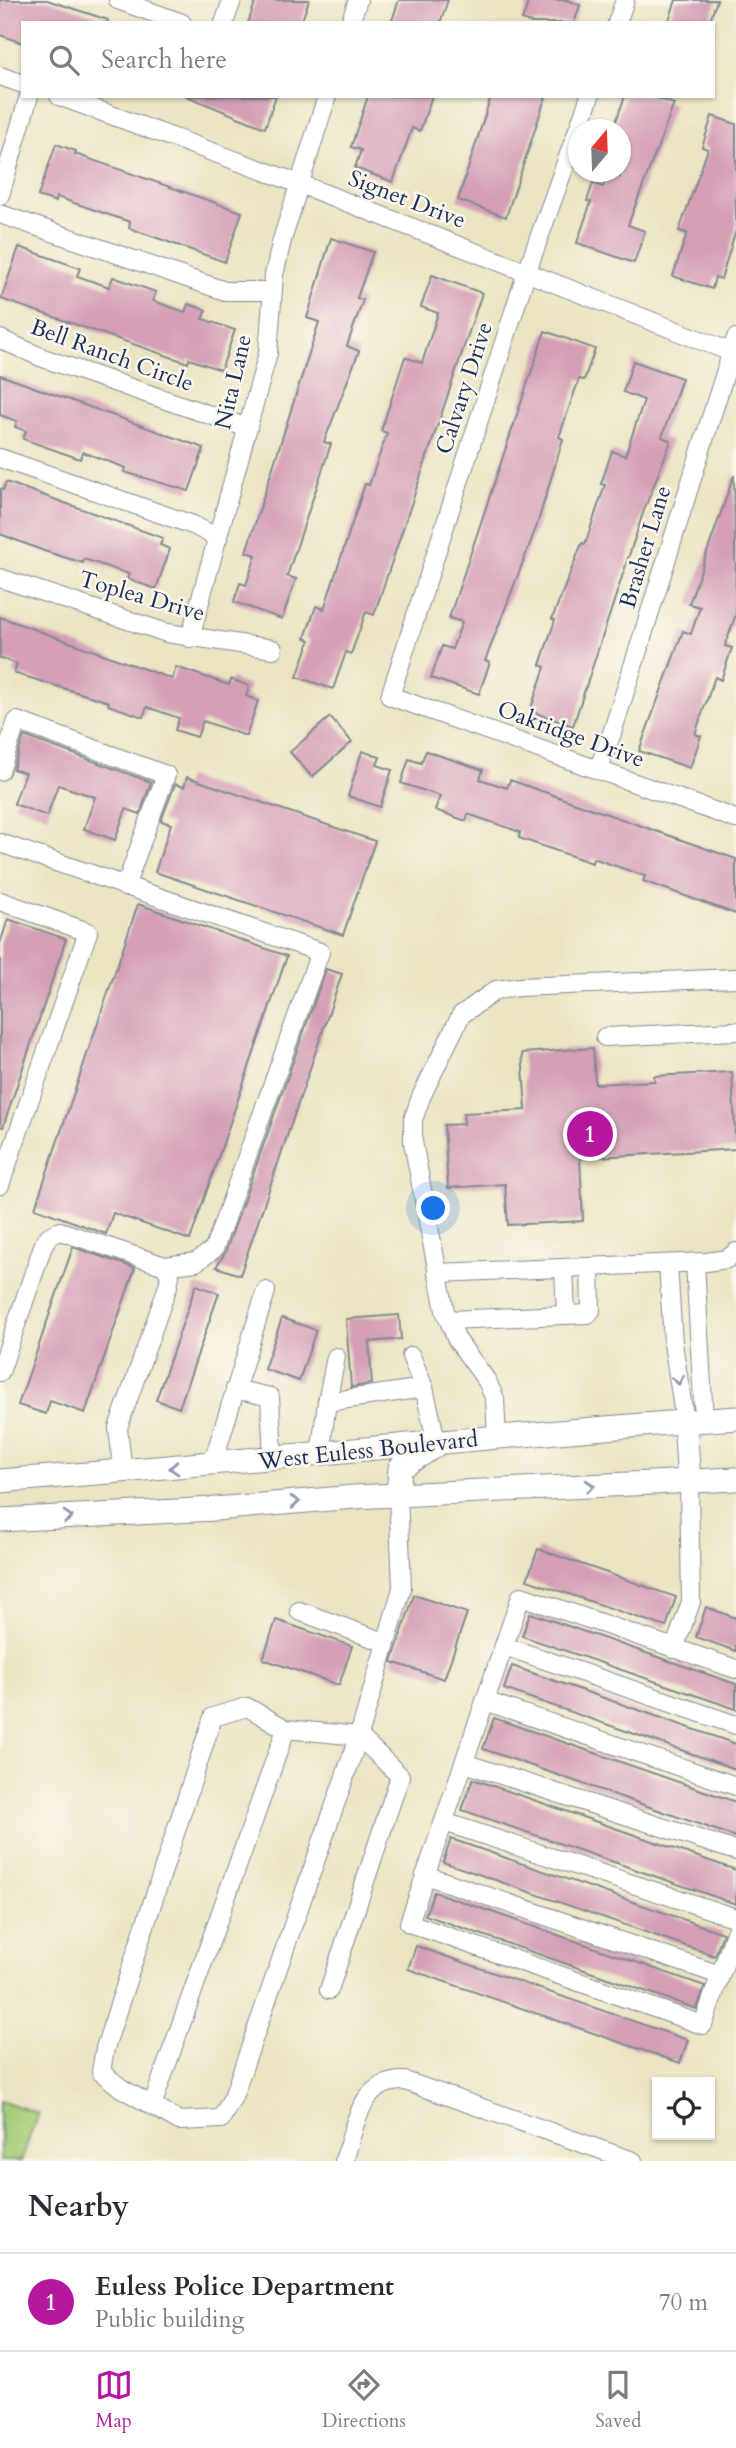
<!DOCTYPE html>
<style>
:root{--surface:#fff;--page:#f2f2f3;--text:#2b2b33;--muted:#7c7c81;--line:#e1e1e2;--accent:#b5179e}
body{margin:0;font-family:Cardo,serif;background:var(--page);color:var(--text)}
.controls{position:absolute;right:21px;bottom:21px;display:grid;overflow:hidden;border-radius:0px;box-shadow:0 2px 5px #0004}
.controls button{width:63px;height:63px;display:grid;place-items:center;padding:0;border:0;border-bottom:2px solid var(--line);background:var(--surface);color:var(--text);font:35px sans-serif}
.compass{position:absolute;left:568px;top:119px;width:63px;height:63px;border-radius:50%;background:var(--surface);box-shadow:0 2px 5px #0004;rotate:19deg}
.you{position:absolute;left:434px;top:1209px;width:24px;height:24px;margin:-18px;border:5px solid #fff;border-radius:50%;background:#1a73e8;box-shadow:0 0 0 10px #1a73e833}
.badge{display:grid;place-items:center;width:46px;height:46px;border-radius:50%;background:var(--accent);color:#fff;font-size:23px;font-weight:700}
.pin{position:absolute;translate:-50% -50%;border:4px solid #fff;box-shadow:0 2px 7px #0006}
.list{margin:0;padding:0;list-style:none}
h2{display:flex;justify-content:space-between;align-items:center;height:91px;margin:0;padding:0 28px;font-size:30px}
h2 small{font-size:23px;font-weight:400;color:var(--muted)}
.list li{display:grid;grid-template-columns:46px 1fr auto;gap:21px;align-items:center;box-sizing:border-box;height:98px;padding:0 28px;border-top:2px solid var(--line)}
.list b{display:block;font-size:26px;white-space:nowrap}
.list p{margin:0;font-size:23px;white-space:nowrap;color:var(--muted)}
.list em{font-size:23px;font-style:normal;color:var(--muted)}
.icon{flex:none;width:38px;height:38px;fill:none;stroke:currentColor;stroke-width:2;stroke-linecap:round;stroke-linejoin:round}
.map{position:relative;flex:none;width:736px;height:2161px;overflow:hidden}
.search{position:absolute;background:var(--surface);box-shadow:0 2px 5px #0004;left:21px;right:21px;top:21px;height:77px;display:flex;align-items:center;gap:18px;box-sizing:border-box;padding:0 24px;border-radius:0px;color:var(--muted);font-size:26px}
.sheet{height:189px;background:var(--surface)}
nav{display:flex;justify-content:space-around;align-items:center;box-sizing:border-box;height:98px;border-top:2px solid var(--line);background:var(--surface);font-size:19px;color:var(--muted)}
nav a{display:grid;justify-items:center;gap:4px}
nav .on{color:var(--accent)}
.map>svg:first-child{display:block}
.green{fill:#a5cc77;stroke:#607e6a;stroke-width:2}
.building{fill:#d49eb6}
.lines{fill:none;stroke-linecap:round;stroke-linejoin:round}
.minor-casing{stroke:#838a90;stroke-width:20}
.major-casing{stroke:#838a90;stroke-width:25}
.minor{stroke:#fff;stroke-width:18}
.major{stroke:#fff;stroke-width:23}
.oneway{stroke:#8d97ae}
.labels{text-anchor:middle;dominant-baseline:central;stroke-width:5;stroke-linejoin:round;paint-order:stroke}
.street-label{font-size:23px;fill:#1b2f5e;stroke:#fbf7ec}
</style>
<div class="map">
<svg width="736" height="2161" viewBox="0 0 736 2161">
<rect width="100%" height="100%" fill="#fbf7ec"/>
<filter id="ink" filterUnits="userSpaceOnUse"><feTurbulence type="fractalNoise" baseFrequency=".0143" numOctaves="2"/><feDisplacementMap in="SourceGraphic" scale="14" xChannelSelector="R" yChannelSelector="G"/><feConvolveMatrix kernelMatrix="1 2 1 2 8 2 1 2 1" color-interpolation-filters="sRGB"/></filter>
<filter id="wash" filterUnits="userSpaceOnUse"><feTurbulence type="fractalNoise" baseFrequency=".00686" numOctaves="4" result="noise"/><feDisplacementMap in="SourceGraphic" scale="28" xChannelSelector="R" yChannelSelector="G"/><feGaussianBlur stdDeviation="1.57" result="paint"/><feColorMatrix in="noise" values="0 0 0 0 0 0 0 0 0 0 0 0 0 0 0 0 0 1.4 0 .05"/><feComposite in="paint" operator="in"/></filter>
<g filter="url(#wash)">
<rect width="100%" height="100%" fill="#ebe4c3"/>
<polygon class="green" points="0,2100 38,2113 21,2161 0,2161"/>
<g id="blocks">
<g class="building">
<polygon points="0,0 47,0 108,20 107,23 23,23 23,43 0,35"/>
<polygon points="256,0 309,0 301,23 248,23"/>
<polygon points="399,0 448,0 440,23 391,23"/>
<polygon points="529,0 567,0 580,5 574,23 531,23 522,20"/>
<polygon points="676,0 717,0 709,23 668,23"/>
<polygon points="186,96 276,96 265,128"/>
<polygon points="368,96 432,96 420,131 412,128 393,182 355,168 361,150 351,147"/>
<polygon points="491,96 546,96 506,217 458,200"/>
<polygon points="625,96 652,96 674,104 628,225 645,231 634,263 577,243 591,202 587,201 593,183 603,187 608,172 620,177 620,130 613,130"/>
<polygon points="712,116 736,124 736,230 721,279 715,277 712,289 673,276 687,233 679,231 708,149 702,147"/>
<polygon points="56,144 76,151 75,154 242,212 225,262 129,228 130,222 57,197 56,202 38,196"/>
<polygon points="331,238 373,252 357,298 363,300 347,346 359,351 324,442 331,444 287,576 296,579 282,619 234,602 240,583 246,585 256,555 246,552 319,322 307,318"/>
<polygon points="19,247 80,268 77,276 109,287 113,277 156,292 153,301 185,312 188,304 206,310 203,319 235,330 221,370 189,359 188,363 1,299"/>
<polygon points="432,275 482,293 374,615 366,612 351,654 346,652 333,689 297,677 310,640 305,638 316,606 324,609 365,484 369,485 387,433 381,431 405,357 422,363 438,313 421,307"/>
<polygon points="545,331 595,349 584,380 579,379 559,437 563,439 536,528 485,661 490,662 479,694 431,678 442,646 452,649 462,622 449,618"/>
<polygon points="633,361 682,378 662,437 671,441 643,513 573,726 530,711 545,667 540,665 555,620 552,619 582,543 585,544 605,485 601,484 612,451 625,456 644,400 623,392"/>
<polygon points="0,375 204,448 189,491 124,472 126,468 83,452 80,459 23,439 26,431 15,427 17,421 0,415"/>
<polygon points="734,475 736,614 725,646 732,648 721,680 715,677 695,734 701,736 690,768 639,751 683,631 691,634 700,607 689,604"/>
<polygon points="6,482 163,538 160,545 170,549 156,589 127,579 129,574 84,559 83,563 44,551 0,534 0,489 3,490"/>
<polygon points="0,617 172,679 176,667 229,685 231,679 249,686 246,696 258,701 246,736 203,721 197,737 175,730 179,718 147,707 143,717 108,705 109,702 14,673 17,664 0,658"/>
<polygon points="330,717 352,742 312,777 290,752"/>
<polygon points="24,736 151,782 140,814 126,809 115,840 84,829 95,797 58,785 47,816 14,804 25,773 13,769"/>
<polygon points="362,751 380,757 377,765 392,770 380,807 348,796"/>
<polygon points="426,751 483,770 480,779 507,788 510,780 736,859 736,914 643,881 645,876 593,858 592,863 519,838 520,832 468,814 466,821 435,810 440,796 401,783 409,759 421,763"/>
<polygon points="187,777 375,841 343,935 155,872 171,824 161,821 175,784 184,787"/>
<polygon points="138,904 287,956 190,1240 113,1213 106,1234 35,1208"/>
<polygon points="8,919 66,939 3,1127 0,1126 0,944"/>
<polygon points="326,969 342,974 240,1275 216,1267 225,1253"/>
<polygon points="593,1048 595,1084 655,1081 654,1076 732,1072 736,1149 580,1158 583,1221 508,1225 505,1184 448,1188 444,1125 464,1124 463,1113 526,1110 522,1053"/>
<polygon points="73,1247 135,1268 85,1413 50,1401 46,1414 18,1405"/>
<polygon points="196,1285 219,1293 179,1408 156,1400"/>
<polygon points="399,1315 401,1339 369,1342 372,1384 351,1387 346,1319"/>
<polygon points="282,1318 316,1330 299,1381 264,1369"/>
<polygon points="538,1549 676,1597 666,1627 527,1580"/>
<polygon points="414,1595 467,1613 444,1679 392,1662"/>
<polygon points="706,1607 736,1618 736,1651 696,1637"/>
<polygon points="530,1613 736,1684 736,1709 522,1636"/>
<polygon points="276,1620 352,1646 339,1685 263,1659"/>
<polygon points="512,1666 736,1744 736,1769 504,1689"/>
<polygon points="494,1718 736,1802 736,1837 483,1749"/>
<polygon points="473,1779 736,1870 736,1904 462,1810"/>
<polygon points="451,1839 723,1933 715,1956 443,1862"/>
<polygon points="434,1892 705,1986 697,2009 425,1915"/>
<polygon points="416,1946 688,2040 680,2063 408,1969"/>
</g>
</g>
</g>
<g filter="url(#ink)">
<use href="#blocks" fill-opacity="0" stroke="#838a90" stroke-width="2"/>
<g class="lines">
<defs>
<g id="minor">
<polyline points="118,0 182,23"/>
<polyline points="224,23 232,0"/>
<polyline points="350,23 358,0"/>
<polyline points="617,23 625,0"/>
<polyline points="0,76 23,84"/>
<polyline points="59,96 300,184 736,354"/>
<polyline points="590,96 527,271 390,696 736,819"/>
<polyline points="0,195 29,96"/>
<polyline points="0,214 225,291 273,291"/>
<polyline points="0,339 43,358 248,428"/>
<polyline points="0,458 193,525 218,538"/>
<polyline points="0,578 167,633 273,649"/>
<polyline points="190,638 268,353 274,275 282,240 327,96"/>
<polyline points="598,770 612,733 736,338"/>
<polyline points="0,771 17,721 166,775 125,887"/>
<polyline points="0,843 320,952 214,1249 196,1262 165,1266"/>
<polyline points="0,901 88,932 0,1185"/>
<polyline points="605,1037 736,1031"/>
<polyline points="695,1263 704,1420"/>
<polyline points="668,1264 673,1343 685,1422"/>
<polyline points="564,1268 566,1315"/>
<polyline points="437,1273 706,1262 727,1259 736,1252"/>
<polyline points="449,1320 588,1314 591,1310 590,1267"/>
<polyline points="411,1356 424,1388 437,1444"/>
<polyline points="336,1357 327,1402 424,1388"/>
<polyline points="0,1372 43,1246 49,1236 60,1231 165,1266 170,1276 168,1286 118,1428 123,1472"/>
<polyline points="235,1389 270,1397 273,1460"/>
<polyline points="497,1438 495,1399 487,1381 457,1340 445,1311 413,1142 413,1120 421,1097 461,1015 496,990 519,987 736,978"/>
<polyline points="320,1455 327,1402"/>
<polyline points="212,1465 266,1291"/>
<polyline points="299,1611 384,1642"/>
<polyline points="504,1646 736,1725"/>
<polyline points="674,1649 691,1602 689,1482"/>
<polyline points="736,1669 521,1596 409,1923 703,2025 736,1930"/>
<polyline points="485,1701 736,1786"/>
<polyline points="464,1763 736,1851"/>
<polyline points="444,1822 736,1918"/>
<polyline points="425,1875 720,1975"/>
<polyline points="329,1990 400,1776 359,1736 402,1588 398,1495"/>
<polyline points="152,2106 286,1729 359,1736 233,2097 221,2119 179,2121 121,2088 101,2072 105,2048 213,1717 247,1707 286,1729"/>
<path d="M344,2161c12,-36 15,-81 61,-80l228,80"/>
</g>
<g id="major">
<polyline points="685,1422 689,1482"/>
<path d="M0,1481c246,-19 490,-46 736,-63"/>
<polyline points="398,1495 400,1468 435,1446"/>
<polyline points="0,1520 215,1509 354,1497 736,1479"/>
</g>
</defs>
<use href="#minor" class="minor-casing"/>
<use href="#major" class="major-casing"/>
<use href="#minor" class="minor"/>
<use href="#major" class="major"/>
</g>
<defs><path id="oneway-chevron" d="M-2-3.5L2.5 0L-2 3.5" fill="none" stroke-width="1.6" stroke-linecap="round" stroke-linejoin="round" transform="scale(1.75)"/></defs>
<g class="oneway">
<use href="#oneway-chevron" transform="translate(678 1380) rotate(81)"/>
<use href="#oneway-chevron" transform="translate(174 1468) rotate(176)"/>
<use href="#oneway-chevron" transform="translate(590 1486) rotate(-3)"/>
<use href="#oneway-chevron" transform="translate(295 1502) rotate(-5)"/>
<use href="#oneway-chevron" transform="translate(68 1517) rotate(-3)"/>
</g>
</g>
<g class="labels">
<g class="street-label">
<text transform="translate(407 199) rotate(21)">Signet Drive</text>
<text transform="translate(112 355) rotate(20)">Bell Ranch Circle</text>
<text transform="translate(233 382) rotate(-77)">Nita Lane</text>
<text transform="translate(464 388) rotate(-72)">Calvary Drive</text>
<text transform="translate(645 547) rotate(-73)">Brasher Lane</text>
<text transform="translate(142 596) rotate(16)">Toplea Drive</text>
<text transform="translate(571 734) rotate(20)">Oakridge Drive</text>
<text transform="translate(368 1450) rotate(-6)">West Euless Boulevard</text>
</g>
</g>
</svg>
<div class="controls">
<button><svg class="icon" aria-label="locate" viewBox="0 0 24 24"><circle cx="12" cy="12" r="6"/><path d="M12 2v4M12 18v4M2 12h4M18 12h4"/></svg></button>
</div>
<svg class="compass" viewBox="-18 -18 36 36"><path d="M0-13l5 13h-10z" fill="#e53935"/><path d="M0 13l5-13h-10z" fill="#7c7c81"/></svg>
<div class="you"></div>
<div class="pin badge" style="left:590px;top:1134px">1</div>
<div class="search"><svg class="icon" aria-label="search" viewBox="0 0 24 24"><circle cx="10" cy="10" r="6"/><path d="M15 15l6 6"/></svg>Search here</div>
</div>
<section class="sheet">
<h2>Nearby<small></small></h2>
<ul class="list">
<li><span class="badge">1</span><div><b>Euless Police Department</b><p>Public building</p></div><em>70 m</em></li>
</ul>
</section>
<nav>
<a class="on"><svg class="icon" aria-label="map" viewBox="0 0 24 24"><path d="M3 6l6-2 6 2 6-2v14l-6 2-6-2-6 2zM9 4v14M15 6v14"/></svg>Map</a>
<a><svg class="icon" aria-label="directions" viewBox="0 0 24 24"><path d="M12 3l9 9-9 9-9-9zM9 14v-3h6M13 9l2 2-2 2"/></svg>Directions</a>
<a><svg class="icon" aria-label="saved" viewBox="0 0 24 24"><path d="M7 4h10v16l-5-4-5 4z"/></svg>Saved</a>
</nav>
